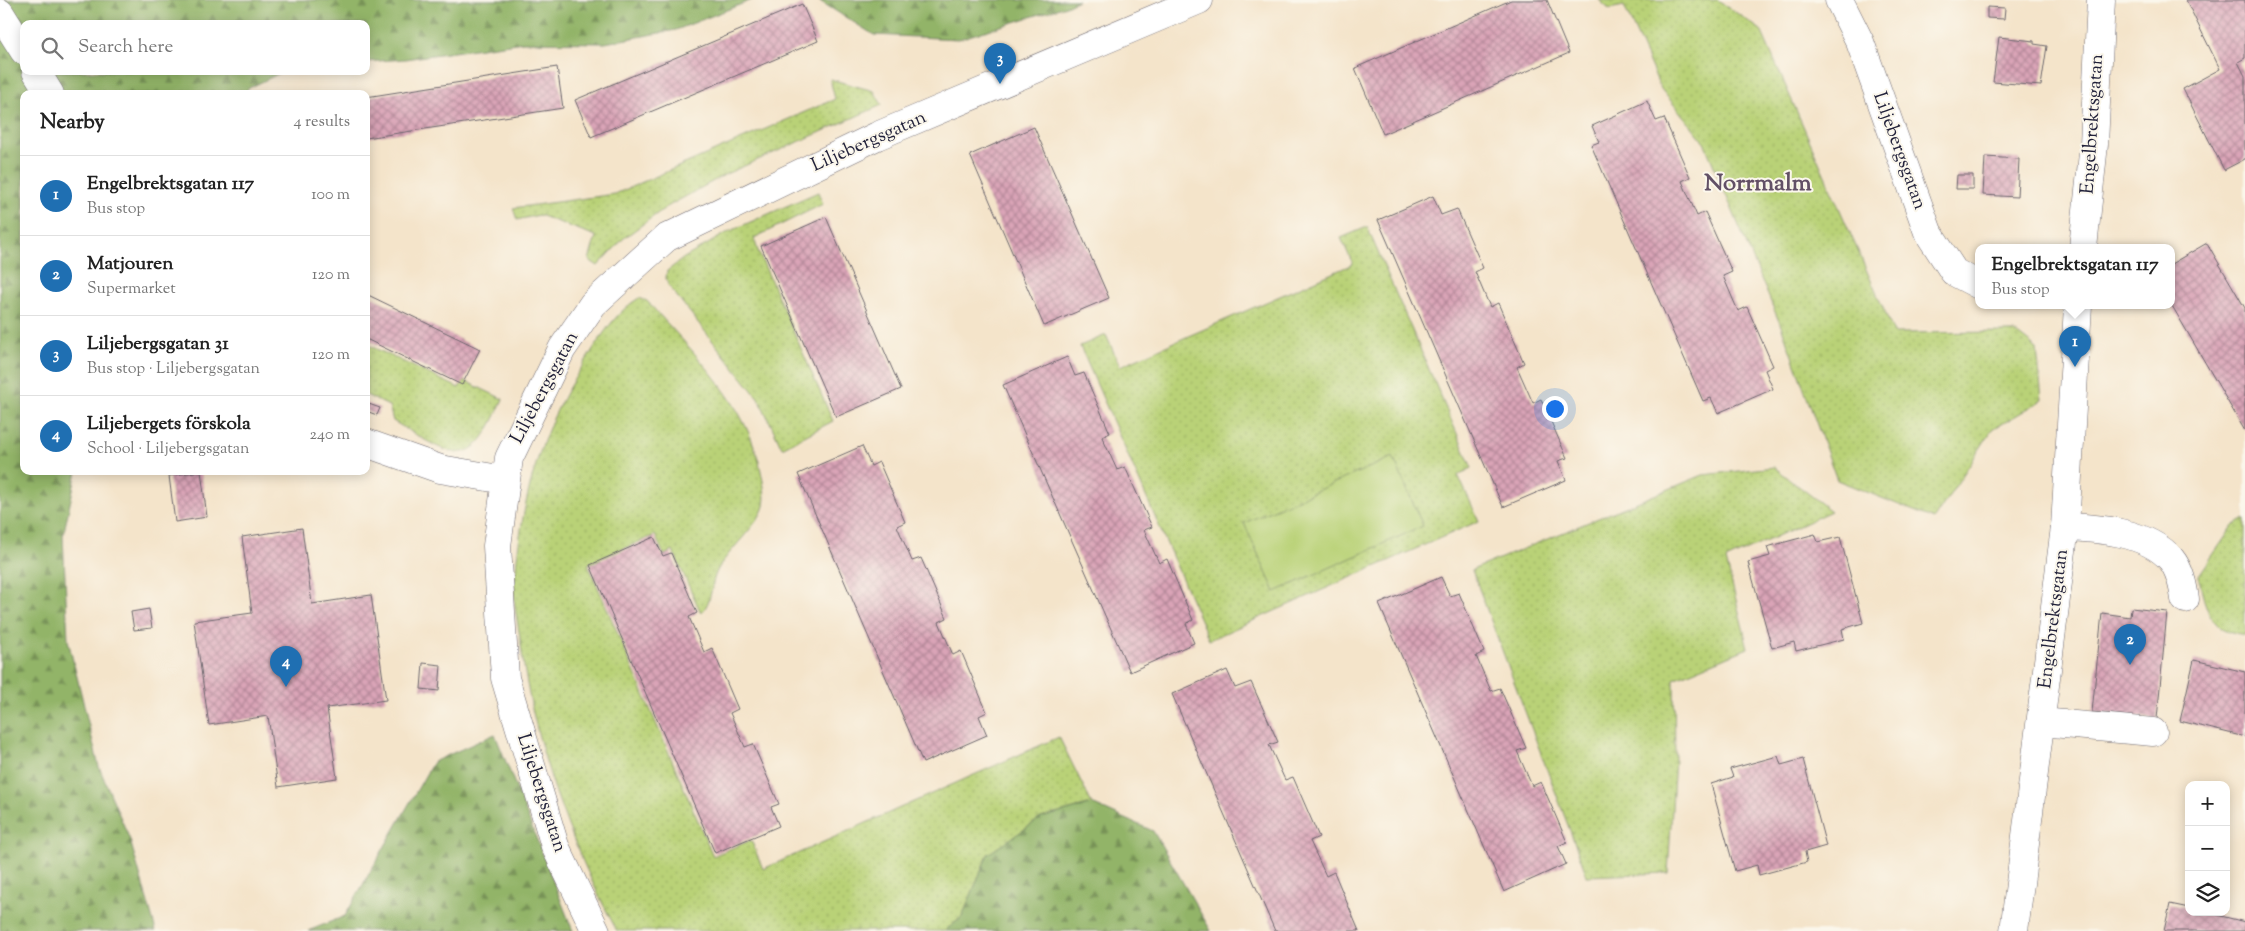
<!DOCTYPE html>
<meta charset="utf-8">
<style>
:root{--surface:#fff;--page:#f2f2f2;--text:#222;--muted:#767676;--line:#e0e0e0;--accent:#1f6fb2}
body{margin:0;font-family:"Sorts Mill Goudy",serif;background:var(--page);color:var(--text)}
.controls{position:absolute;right:15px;bottom:15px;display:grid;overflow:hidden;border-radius:10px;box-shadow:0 2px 12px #0003}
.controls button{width:45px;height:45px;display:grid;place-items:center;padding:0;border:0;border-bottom:1px solid var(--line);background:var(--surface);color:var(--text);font:25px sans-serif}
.you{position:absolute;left:1554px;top:408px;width:18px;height:18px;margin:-12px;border:4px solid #fff;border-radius:50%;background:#1a73e8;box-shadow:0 0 0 8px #1a73e833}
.badge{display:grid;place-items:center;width:32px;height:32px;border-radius:50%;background:var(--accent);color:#fff;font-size:16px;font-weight:700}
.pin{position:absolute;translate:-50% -41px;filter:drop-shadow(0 1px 2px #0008)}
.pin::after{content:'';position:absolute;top:26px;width:18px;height:15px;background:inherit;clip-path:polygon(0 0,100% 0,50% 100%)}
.popup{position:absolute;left:1975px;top:244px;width:200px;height:65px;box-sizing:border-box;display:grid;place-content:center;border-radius:10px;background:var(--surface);filter:drop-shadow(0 1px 4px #0005);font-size:16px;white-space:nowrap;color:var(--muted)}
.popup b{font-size:19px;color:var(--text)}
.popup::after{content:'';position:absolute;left:50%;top:100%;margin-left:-10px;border:10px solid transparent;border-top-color:var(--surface)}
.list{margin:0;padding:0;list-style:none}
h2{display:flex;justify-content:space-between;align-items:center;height:65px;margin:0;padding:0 20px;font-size:21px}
h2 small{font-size:16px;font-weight:400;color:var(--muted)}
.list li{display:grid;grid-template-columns:32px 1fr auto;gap:15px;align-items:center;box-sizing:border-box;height:80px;padding:0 20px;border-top:1px solid var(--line)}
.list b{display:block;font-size:19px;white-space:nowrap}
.list p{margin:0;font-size:16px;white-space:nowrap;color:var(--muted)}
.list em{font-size:16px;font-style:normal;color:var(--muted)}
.icon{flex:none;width:28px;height:28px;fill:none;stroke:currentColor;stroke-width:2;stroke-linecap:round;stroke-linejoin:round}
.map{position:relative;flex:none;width:2245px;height:931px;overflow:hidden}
.search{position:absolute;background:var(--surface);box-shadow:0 2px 12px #0003;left:20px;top:20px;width:350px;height:55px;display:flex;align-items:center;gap:12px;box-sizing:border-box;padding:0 18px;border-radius:10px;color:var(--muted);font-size:19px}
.panel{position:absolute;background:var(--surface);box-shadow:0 2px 12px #0003;left:20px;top:90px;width:350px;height:385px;border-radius:10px}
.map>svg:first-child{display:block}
.grass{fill:url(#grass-dots);stroke:#6e7a59}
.forest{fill:url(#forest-firs);stroke:#5a6b52}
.park{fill:#b9d277;stroke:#6e7a59}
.building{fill:url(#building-cross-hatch)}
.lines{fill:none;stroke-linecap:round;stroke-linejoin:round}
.minor-casing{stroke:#6c666d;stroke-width:29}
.minor{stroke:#fff;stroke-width:28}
.labels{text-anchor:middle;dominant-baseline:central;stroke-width:4;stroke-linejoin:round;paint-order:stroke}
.street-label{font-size:19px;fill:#22223b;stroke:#fbf7ec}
.district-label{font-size:24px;font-weight:bold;fill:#625066;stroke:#fbf7ec}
</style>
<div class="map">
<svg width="2245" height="931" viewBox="0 0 2245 931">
<defs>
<pattern id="grass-dots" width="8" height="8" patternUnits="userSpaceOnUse" patternTransform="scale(1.25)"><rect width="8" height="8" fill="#b9d277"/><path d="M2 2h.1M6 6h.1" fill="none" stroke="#9fb468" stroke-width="1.8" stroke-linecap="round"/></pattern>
<pattern id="forest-firs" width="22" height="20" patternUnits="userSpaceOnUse" patternTransform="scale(1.25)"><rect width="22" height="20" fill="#92b468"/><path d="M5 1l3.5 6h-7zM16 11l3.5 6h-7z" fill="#779257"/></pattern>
<pattern id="building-cross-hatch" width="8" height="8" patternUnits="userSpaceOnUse" patternTransform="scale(1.25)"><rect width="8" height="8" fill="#daa4b7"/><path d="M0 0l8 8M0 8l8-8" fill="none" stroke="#b08596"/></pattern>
</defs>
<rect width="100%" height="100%" fill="#fbf7ec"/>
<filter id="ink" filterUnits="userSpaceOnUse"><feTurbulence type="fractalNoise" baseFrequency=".02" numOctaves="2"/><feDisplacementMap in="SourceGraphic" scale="10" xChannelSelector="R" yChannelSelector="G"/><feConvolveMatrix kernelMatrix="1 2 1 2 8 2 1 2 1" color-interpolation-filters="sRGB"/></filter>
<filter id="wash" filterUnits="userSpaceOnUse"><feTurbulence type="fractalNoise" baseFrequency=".0096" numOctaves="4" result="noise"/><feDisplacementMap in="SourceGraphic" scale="20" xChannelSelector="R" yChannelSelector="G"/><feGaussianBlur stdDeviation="1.12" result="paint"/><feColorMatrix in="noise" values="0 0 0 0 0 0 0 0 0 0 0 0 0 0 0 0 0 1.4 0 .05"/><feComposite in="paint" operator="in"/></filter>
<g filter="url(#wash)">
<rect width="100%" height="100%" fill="#f4e4ca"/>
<g class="grass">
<polygon points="1599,0 1718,0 1761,30 1894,333 2015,332 2037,349 2042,400 1992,430 1934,519 1837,480 1783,331 1703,140 1661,89 1624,6 1609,9"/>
<polygon points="830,79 874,91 882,105 726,174 665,208 624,238 598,266 589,260 596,236 539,215 517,220 513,208 615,194 835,99"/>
<polygon points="818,192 823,204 754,238 758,251 833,421 782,448 759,399 668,285 666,278 667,271 684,258 730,231"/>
<polygon points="1367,227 1472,468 1458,475 1479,521 1209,640 1080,346 1106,335 1120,366 1353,264 1341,238"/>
<path d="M639,298l8,3c46,52 103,103 115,175 2,10 4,20 2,30 -5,19 -37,45 -47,65 -7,14 -4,30 -16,42l-28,-62 -9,4 -9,-20 -67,29 125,292 38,-16 12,29 296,-132 33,67 -51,14 -52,36 -27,63 -17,14h-328c-49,-91 -85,-191 -97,-293 -2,-15 -6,-31 -6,-45 0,-12 2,-23 3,-34 7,-65 25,-131 61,-186 17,-26 34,-59 61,-75z"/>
<path d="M366,344l93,44 4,-8 40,19c-32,78 -50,57 -110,22l-4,-15 -23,-11z"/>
<polygon points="1774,467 1831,511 1726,560 1748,648 1674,679 1675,759 1668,873 1587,876 1472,570 1703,475"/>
<path d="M2245,519v116c-10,-2 -23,-4 -29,-12 -11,-12 -15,-32 -17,-48l34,-49z"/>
</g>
<g class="forest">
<polygon points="0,0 752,0 676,30 605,43 523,42 405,59 366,62 366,24 24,24 24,71 284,71 249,88 244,94 24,94 24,471 77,471 63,536 68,640 99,767 130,840 156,931 0,931"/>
<polygon points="818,0 1078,0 1066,6 959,39 874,35"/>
<polygon points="495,734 573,931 308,931 345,916 433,762"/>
<polygon points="1092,804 1153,831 1211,931 945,931 962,917 988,854 1041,818"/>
</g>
<polygon class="park" points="1393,457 1423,526 1275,592 1244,523"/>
<g id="blocks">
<g class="building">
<polygon points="1511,0 1547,0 1569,53 1383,134 1355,68"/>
<polygon points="2186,0 2245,0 2245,58 2238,62 2245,76 2245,159 2224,170 2183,89 2220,69"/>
<polygon points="802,4 818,41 591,137 575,100"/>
<polygon points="1987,7 2005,8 2004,19 1987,18"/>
<polygon points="1999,37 2034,41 2034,44 2047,46 2041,86 1993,82"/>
<polygon points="1008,46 1011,53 995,60 992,53"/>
<polygon points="557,67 563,108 366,138 366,97"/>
<polygon points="1647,101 1656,121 1664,118 1690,177 1682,181 1697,216 1705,212 1732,272 1723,276 1738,311 1747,307 1773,366 1765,370 1773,389 1718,413 1711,398 1703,401 1591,145 1599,142 1592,126"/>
<polygon points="1034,127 1109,298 1044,326 970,155"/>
<polygon points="1985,157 2019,159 2017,197 1983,195"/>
<polygon points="1957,175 1973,175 1973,189 1956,189"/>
<polygon points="1433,196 1441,215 1457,209 1483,268 1475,272 1490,307 1498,303 1524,363 1517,367 1533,403 1541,399 1567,458 1558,461 1566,480 1503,507 1378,220"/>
<polygon points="826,217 901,389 836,417 761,246"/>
<polygon points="2207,243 2245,308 2245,431 2171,304 2171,264"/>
<polygon points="366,294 480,349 462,385 366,339"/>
<polygon points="1067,357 1075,376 1084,373 1110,433 1102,437 1117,470 1125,467 1152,527 1144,530 1159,563 1167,559 1193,620 1186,624 1194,643 1130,672 1003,385"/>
<polygon points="366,403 380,408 377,415 366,411"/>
<polygon points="862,446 871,466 879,462 905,522 897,526 912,561 921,558 947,618 939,622 953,655 961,651 987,712 979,716 987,735 923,763 798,474"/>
<polygon points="201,471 207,517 175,522 169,476"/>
<polygon points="302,528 312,604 371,595 386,700 327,708 337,778 278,787 268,716 209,725 194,621 252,613 242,537"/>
<polygon points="1815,534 1818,542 1840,537 1863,623 1842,629 1844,639 1796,651 1794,642 1772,648 1748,562 1770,556 1767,547"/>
<polygon points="654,537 663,556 671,553 697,613 689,617 704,652 712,648 738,709 730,713 745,747 753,744 779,804 771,807 779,826 715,853 590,565"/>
<polygon points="1441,577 1450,596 1459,593 1484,652 1476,656 1491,691 1500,688 1526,748 1517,751 1532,786 1541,782 1567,842 1558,846 1566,864 1504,892 1379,604"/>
<polygon points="2131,608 2167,612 2157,719 2092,712 2102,613 2130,617"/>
<polygon points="149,609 152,628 134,630 131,612"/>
<polygon points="2194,660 2245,672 2245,737 2180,721"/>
<polygon points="423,663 441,665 439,691 421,689"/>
<polygon points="1227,670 1235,688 1251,682 1278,742 1269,745 1285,780 1293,777 1319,837 1310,841 1326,876 1334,872 1359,931 1275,931 1172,694"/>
<polygon points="1778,756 1781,765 1803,759 1826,846 1805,852 1807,862 1759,875 1757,865 1735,871 1711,784 1733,777 1730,769"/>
<polygon points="2170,904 2189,908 2189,912 2205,912 2245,922 2245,931 2164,931"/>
</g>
</g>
</g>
<g filter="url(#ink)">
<use href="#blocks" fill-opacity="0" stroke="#6c666d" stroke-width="1"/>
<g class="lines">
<defs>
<g id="minor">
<polyline points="1839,0 1860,42 1928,232 1954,272 1979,285"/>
<polyline points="0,13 24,51"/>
<polyline points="36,71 50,94"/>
<polyline points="2083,248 2094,144 2101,0"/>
<polyline points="366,443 440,469 505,480"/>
<path d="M2065,527c34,1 82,5 106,32 9,11 12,26 14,40"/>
<polyline points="2041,722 2153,732"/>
<polyline points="596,931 555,846 505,678 497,546 509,458 562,349 593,304 666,238 877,136 1199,0"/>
<polyline points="2014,931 2065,527 2078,306"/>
</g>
</defs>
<use href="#minor" class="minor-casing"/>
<use href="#minor" class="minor"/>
</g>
</g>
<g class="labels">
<g class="street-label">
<text transform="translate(2093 124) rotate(-86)">Engelbrektsgatan</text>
<text transform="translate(869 142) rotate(-24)">Liljebergsgatan</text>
<text transform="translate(1899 151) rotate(70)">Liljebergsgatan</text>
<text transform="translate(545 388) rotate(-62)">Liljebergsgatan</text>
<text transform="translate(2054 619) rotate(-83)">Engelbrektsgatan</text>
<text transform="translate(541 793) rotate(72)">Liljebergsgatan</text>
</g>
<g class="district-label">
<text x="1758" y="184">Norrmalm</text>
</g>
</g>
</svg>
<div class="controls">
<button>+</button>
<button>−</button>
<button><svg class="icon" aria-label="layers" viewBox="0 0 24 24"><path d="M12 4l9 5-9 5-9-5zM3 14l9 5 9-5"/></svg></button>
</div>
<div class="you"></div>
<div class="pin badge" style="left:2075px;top:367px">1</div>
<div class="popup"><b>Engelbrektsgatan 117</b>Bus stop</div>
<div class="pin badge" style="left:2130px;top:665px">2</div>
<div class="pin badge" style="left:1000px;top:84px">3</div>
<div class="pin badge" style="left:286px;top:687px">4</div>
<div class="search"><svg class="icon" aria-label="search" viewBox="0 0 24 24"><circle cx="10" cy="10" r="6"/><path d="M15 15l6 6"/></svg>Search here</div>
<section class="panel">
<h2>Nearby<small>4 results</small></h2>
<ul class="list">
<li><span class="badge">1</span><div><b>Engelbrektsgatan 117</b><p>Bus stop</p></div><em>100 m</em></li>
<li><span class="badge">2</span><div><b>Matjouren</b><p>Supermarket</p></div><em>120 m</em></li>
<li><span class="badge">3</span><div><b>Liljebergsgatan 31</b><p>Bus stop · Liljebergsgatan</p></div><em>120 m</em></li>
<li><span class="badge">4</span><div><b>Liljebergets förskola</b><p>School · Liljebergsgatan</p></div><em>240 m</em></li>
</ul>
</section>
</div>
